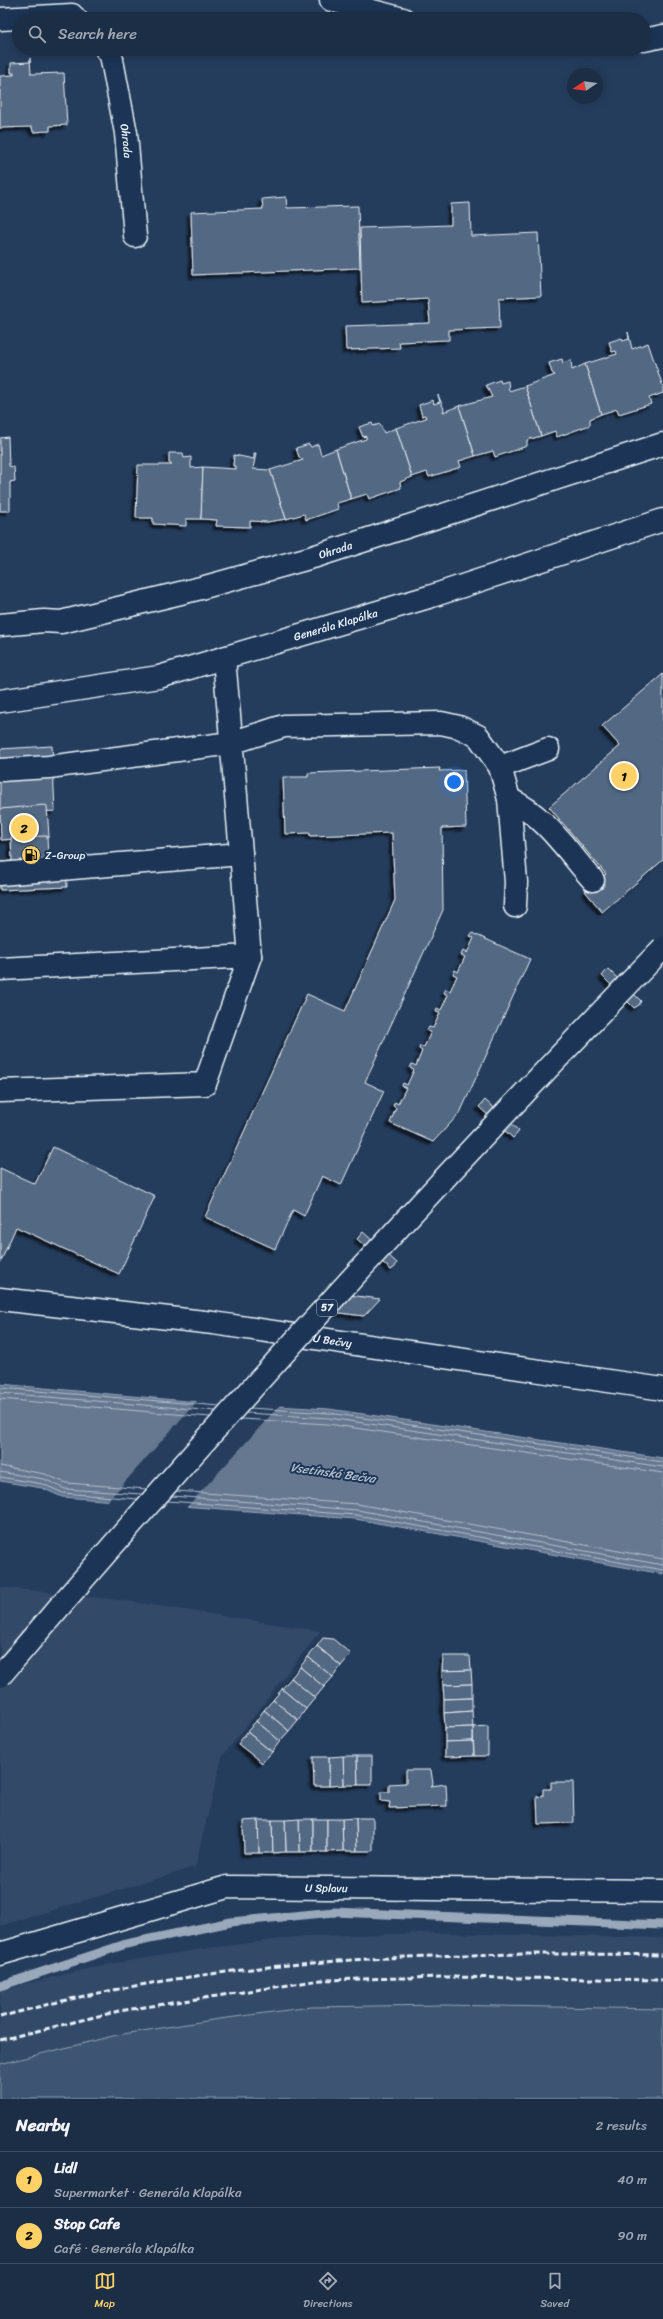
<!DOCTYPE html>
<meta charset="utf-8">
<style>
:root{--surface:#1c2e46;--page:#293a51;--text:#f1f3f6;--muted:#a0a8b3;--line:#3a4a5f;--accent:#ffd166}
body{margin:0;font-family:Sriracha,sans-serif;background:var(--page);color:var(--text)}
.compass{position:absolute;left:567px;top:68px;width:36px;height:36px;border-radius:50%;background:var(--surface);box-shadow:0 2px 10px #0003;rotate:257deg}
.you{position:absolute;left:454px;top:782px;width:14px;height:14px;margin:-10px;border:3px solid #fff;border-radius:50%;background:#1a73e8;box-shadow:0 0 0 6px #1a73e833}
.badge{display:grid;place-items:center;width:26px;height:26px;border-radius:50%;background:var(--accent);color:#111;font-size:13px;font-weight:700}
.pin{position:absolute;translate:-50% -50%;border:2px solid #fff;box-shadow:0 1px 4px #0006}
.list{margin:0;padding:0;list-style:none}
h2{display:flex;justify-content:space-between;align-items:center;height:52px;margin:0;padding:0 16px;font-size:17px}
h2 small{font-size:13px;font-weight:400;color:var(--muted)}
.list li{display:grid;grid-template-columns:26px 1fr auto;gap:12px;align-items:center;box-sizing:border-box;height:56px;padding:0 16px;border-top:1px solid var(--line)}
.list b{display:block;font-size:15px;white-space:nowrap}
.list p{margin:0;font-size:13px;white-space:nowrap;color:var(--muted)}
.list em{font-size:13px;font-style:normal;color:var(--muted)}
.icon{flex:none;width:22px;height:22px;fill:none;stroke:currentColor;stroke-width:2;stroke-linecap:round;stroke-linejoin:round}
.map{position:relative;flex:none;width:663px;height:2099px;overflow:hidden}
.search{position:absolute;background:var(--surface);box-shadow:0 2px 10px #0003;left:12px;right:12px;top:12px;height:44px;display:flex;align-items:center;gap:10px;box-sizing:border-box;padding:0 14px;border-radius:22px;color:var(--muted);font-size:15px}
.sheet{height:164px;background:var(--surface)}
nav{display:flex;justify-content:space-around;align-items:center;box-sizing:border-box;height:56px;border-top:1px solid var(--line);background:var(--surface);font-size:11px;color:var(--muted)}
nav a{display:grid;justify-items:center;gap:2px}
nav .on{color:var(--accent)}
.map>svg:first-child{display:block}
.built{fill:#334a68}
.green{fill:#3e5472;stroke:#93a2b5}
.water{fill:#657890;stroke:#99a8ba}
.pier{fill:#253d5d}
.lines{fill:none;stroke-linecap:round;stroke-linejoin:round}
.shore{stroke:#b4c1ce;stroke-width:1}
.stream{stroke:#99a8ba;stroke-width:9}
.building{fill:#536782;stroke:#e8f1f8;filter:url(#shadow)}
.minor-casing{stroke:#e8f1f8;stroke-width:25}
.minor{stroke:#1d3557;stroke-width:22}
.rail{stroke:#e8f1f8;stroke-width:3;stroke-dasharray:6 3;stroke-linecap:butt}
.major-bridge-casing{stroke:#e8f1f8;stroke-width:25;stroke-linecap:butt}
.major-bridge{stroke:#1d3557;stroke-width:22}
.labels{text-anchor:middle;dominant-baseline:central;stroke-width:4;stroke-linejoin:round;paint-order:stroke}
.shield{fill:#1d3557;stroke:#abb9c8;stroke-width:1}
.shield-label{font-size:10px;font-weight:bold;fill:#e8f1f8}
.street-label{font-size:11px;fill:#e8f1f8;stroke:#1d3557}
.poi-label{font-size:11px;fill:#e8f1f8;stroke:#1d3557;text-anchor:start}
.water-label{font-size:12px;font-style:italic;fill:#b4c1ce;stroke:#1d3557}
</style>
<div class="map">
<svg width="663" height="2099" viewBox="0 0 663 2099">
<defs>
<filter id="shadow"><feDropShadow dx="-3.5" dy="3.5" stdDeviation="1" flood-color="#0009"/></filter>
</defs>
<rect width="100%" height="100%" fill="#253d5d"/>
<filter id="ink" filterUnits="userSpaceOnUse"><feTurbulence type="fractalNoise" baseFrequency=".025" numOctaves="2"/><feDisplacementMap in="SourceGraphic" scale="8" xChannelSelector="R" yChannelSelector="G"/><feConvolveMatrix kernelMatrix="1 2 1 2 8 2 1 2 1" color-interpolation-filters="sRGB"/></filter>
<g filter="url(#ink)">
<g class="built">
<polygon points="0,1587 127,1601 320,1631 222,1757 195,1867 0,1926"/>
<polygon points="442,1933 663,1938 663,2009 584,2007 311,2007 212,2020 117,2035 0,2064 0,1990 103,1965 202,1949 305,1936"/>
</g>
<polygon class="green" points="442,2005 663,2009 663,2099 0,2099 0,2064 117,2035 212,2020 311,2007"/>
<polygon class="water" points="0,1384 186,1401 329,1409 663,1458 663,1574 355,1519 62,1497 42,1488 0,1481"/>
<polygon class="pier" points="199,1399 281,1404 186,1508 106,1503"/>
<g class="lines">
<g class="shore">
<polyline points="0,1388 220,1406"/>
<polyline points="0,1393 215,1411"/>
<polyline points="0,1399 210,1417"/>
<polyline points="250,1408 329,1413 663,1462"/>
<polyline points="246,1413 329,1418 663,1467"/>
<polyline points="241,1419 328,1424 663,1473"/>
<polyline points="0,1466 45,1474 66,1483 147,1489"/>
<polyline points="0,1472 44,1479 65,1489 142,1494"/>
<polyline points="0,1477 43,1484 63,1493 138,1499"/>
<polyline points="177,1491 357,1504 663,1559"/>
<polyline points="172,1496 357,1510 663,1565"/>
<polyline points="168,1501 356,1515 663,1570"/>
</g>
<polyline class="stream" points="0,1986 126,1944 231,1922 334,1912 663,1925"/>
</g>
<g class="building">
<polygon points="30,58 31,74 64,73 67,125 50,126 50,131 33,132 32,127 0,128 0,76 14,75 14,73 11,73 11,63 30,62"/>
<polygon points="286,197 287,208 358,206 360,268 193,275 191,212 263,209 262,199"/>
<polygon points="470,203 471,236 538,233 541,296 499,298 500,328 449,330 449,340 399,342 400,348 346,350 345,326 430,323 428,299 362,303 360,228 451,225 451,204"/>
<polygon points="628,332 632,349 648,343 663,387 663,393 649,398 651,404 619,414 617,409 601,414 585,364 617,354 616,351 612,352 609,342 622,338 623,341 629,339"/>
<polygon points="562,359 563,363 571,360 572,370 585,364 601,414 590,419 590,425 557,437 555,431 541,436 525,386 555,375 552,373 549,363"/>
<polygon points="500,380 501,383 508,381 509,391 525,386 541,436 527,440 527,446 495,457 493,451 475,456 459,406 492,397 486,385"/>
<polygon points="438,395 444,409 443,412 459,406 475,456 459,461 461,467 429,477 427,472 412,477 396,428 426,418 425,415 422,416 419,405 433,400 434,404 440,402"/>
<polygon points="372,423 373,426 380,424 384,433 396,428 412,477 400,482 401,488 369,499 367,494 351,499 336,449 366,439 366,436 363,437 359,427"/>
<polygon points="8,437 9,466 14,467 15,481 10,482 10,511 0,511 0,438"/>
<polygon points="309,444 311,447 318,444 321,455 336,449 351,499 337,503 338,509 306,520 304,514 286,519 270,470 303,460 299,457 296,448"/>
<polygon points="169,453 183,453 184,458 191,457 191,468 203,467 201,519 186,519 186,526 153,524 153,518 136,518 138,465 172,465 169,463"/>
<polygon points="254,453 256,453 253,469 270,470 286,519 267,522 250,521 250,527 216,526 217,520 201,519 203,467 236,469 236,466 233,466 234,455 254,459"/>
<polygon points="663,674 663,860 602,912 585,891 606,874 549,807 620,746 602,726"/>
<polygon points="52,746 55,811 0,815 0,749"/>
<polygon points="440,768 439,771 464,770 466,827 442,828 443,910 365,1082 384,1091 341,1185 322,1176 304,1216 293,1210 275,1249 205,1217 307,994 345,1011 395,900 392,833 310,836 310,833 285,834 283,777 308,777 308,773"/>
<polygon points="45,805 47,806 49,837 1,840 0,809"/>
<polygon points="47,836 48,860 66,859 67,887 0,890 0,862 12,861 11,837"/>
<polygon points="472,933 530,959 460,1113 433,1142 390,1123 396,1108 393,1106 395,1102 398,1104 406,1088 402,1086 403,1083 407,1085 414,1070 410,1068 412,1064 416,1066 422,1051 419,1049 420,1046 424,1047 431,1032 427,1031 429,1027 433,1028 440,1013 436,1012 437,1008 441,1010 448,995 444,993 446,989 450,991 457,976 453,974 455,970 458,972 465,957 461,955 463,951 467,953 474,938 470,936"/>
<polygon points="608,969 641,1001 639,1005 634,1008 602,976"/>
<polygon points="485,1100 519,1131 516,1135 513,1138 479,1107"/>
<polygon points="53,1147 155,1196 119,1274 16,1227 0,1263 0,1168 35,1184"/>
<polygon points="363,1232 397,1263 395,1267 391,1270 357,1239"/>
<polygon points="325,1292 380,1299 364,1316 323,1311"/>
<polygon points="323,1638 333,1639 351,1654 341,1666 317,1646"/>
<polygon points="317,1646 341,1666 333,1677 308,1657"/>
<polygon points="443,1656 470,1656 471,1670 442,1671"/>
<polygon points="308,1657 333,1677 324,1687 300,1667"/>
<polygon points="300,1667 324,1687 315,1698 291,1678"/>
<polygon points="471,1670 472,1684 443,1685 442,1671"/>
<polygon points="291,1678 315,1698 306,1709 282,1689"/>
<polygon points="472,1684 472,1698 444,1699 443,1685"/>
<polygon points="282,1689 306,1709 298,1720 273,1700"/>
<polygon points="472,1698 472,1711 444,1713 444,1699"/>
<polygon points="273,1700 298,1720 289,1731 264,1710"/>
<polygon points="264,1710 289,1731 280,1741 256,1721"/>
<polygon points="472,1711 473,1727 445,1728 444,1713"/>
<polygon points="256,1721 280,1741 272,1752 247,1732"/>
<polygon points="488,1726 488,1756 474,1756 473,1727"/>
<polygon points="473,1727 473,1741 445,1742 445,1728"/>
<polygon points="247,1732 272,1752 262,1763 238,1744"/>
<polygon points="473,1741 474,1756 445,1757 445,1742"/>
<polygon points="343,1756 357,1756 358,1785 344,1785"/>
<polygon points="343,1756 344,1785 329,1786 329,1757"/>
<polygon points="357,1756 372,1756 372,1785 358,1785"/>
<polygon points="313,1757 329,1757 329,1786 314,1786"/>
<polygon points="406,1770 431,1770 433,1784 431,1786 446,1784 447,1806 389,1808 390,1802 381,1801 381,1792 389,1792 389,1784 406,1783"/>
<polygon points="551,1782 573,1782 574,1823 538,1824 537,1796 543,1797 543,1789 551,1789"/>
<polygon points="356,1818 357,1851 343,1851 342,1819"/>
<polygon points="356,1818 373,1818 373,1851 357,1851"/>
<polygon points="299,1819 313,1819 313,1852 300,1852"/>
<polygon points="299,1819 300,1852 286,1852 285,1820"/>
<rect x="313" y="1819" width="14" height="33"/>
<polygon points="327,1819 342,1819 343,1851 327,1852"/>
<polygon points="258,1820 272,1820 273,1853 259,1853"/>
<polygon points="258,1820 259,1853 244,1853 243,1821"/>
<polygon points="272,1820 285,1820 286,1852 273,1853"/>
</g>
<g class="lines">
<defs>
<g id="minor">
<polyline points="331,0 403,19"/>
<polyline points="0,19 72,15 76,19"/>
<polyline points="644,40 663,36"/>
<path id="s1" d="M106,49l5,6 15,78 9,103"/>
<path id="s2" d="M0,625l44,-4 17,1 140,-34 112,-31 350,-113"/>
<path id="s3" d="M0,701l159,-24 273,-81 231,-76"/>
<polyline points="500,767 548,749"/>
<polyline points="0,770 49,767 231,743 284,726 441,723 459,727 478,736 500,767 509,799 516,882 515,906"/>
<path d="M509,799c35,15 59,53 84,81"/>
<polyline points="0,874 241,854"/>
<polyline points="0,969 250,956"/>
<polyline points="0,1091 205,1084 250,956 224,658"/>
<path id="s4" d="M0,1299l213,24 450,66"/>
<path id="s5" d="M0,1954l227,-67 436,4"/>
</g>
</defs>
<use href="#minor" class="minor-casing"/>
<use href="#minor" class="minor"/>
<g class="rail">
<path d="M0,2017c217,-61 440,-66 663,-62"/>
<polyline points="0,2040 119,2011 321,1980 445,1977 663,1980"/>
</g>
<defs>
<path id="major-bridge" d="M0,1676c213,-250 435,-492 663,-728"/>
</defs>
<use href="#major-bridge" class="major-bridge-casing"/>
<use href="#major-bridge" class="major-bridge"/>
</g>
</g>
<defs>
<symbol id="fuel-disc" viewBox="-11 -11 22 22"><circle r="9.5" fill="#ffd166" stroke="#1d3557"/><path d="M-5.5-6h7V0h2V4h1.3V-2.5L3-4.5l.8-.8L6-3V5H2.5V1h-1V6h-7ZM-4.2-4.7v3.2H.2V-4.7Z" fill="#111"/></symbol>
</defs>
<g fill-rule="evenodd">
<use href="#fuel-disc" x="20" y="844" width="22" height="22"/>
</g>
<g class="labels">
<rect class="shield" x="317" y="1300" width="20" height="16" rx="3"/>
<g class="shield-label">
<text x="327" y="1308">57</text>
</g>
<g class="street-label">
<text stroke="none"><textPath href="#s1" startOffset="95">Ohrada</textPath></text>
<text stroke="none"><textPath href="#s2" startOffset="345">Ohrada</textPath></text>
<text stroke="none"><textPath href="#s3" startOffset="345">Generála Klapálka</textPath></text>
<text stroke="none"><textPath href="#s4" startOffset="335">U Bečvy</textPath></text>
<text stroke="none"><textPath href="#s5" startOffset="336">U Splavu</textPath></text>
</g>
<g class="poi-label">
<text x="45" y="855">Z-Group</text>
</g>
<g class="water-label">
<text transform="translate(333 1473) rotate(8)">Vsetínská Bečva</text>
</g>
</g>
</svg>
<svg class="compass" viewBox="-18 -18 36 36"><path d="M0-13l5 13h-10z" fill="#e53935"/><path d="M0 13l5-13h-10z" fill="#a0a8b3"/></svg>
<div class="you"></div>
<div class="pin badge" style="left:624px;top:776px">1</div>
<div class="pin badge" style="left:24px;top:828px">2</div>
<div class="search"><svg class="icon" aria-label="search" viewBox="0 0 24 24"><circle cx="10" cy="10" r="6"/><path d="M15 15l6 6"/></svg>Search here</div>
</div>
<section class="sheet">
<h2>Nearby<small>2 results</small></h2>
<ul class="list">
<li><span class="badge">1</span><div><b>Lidl</b><p>Supermarket · Generála Klapálka</p></div><em>40 m</em></li>
<li><span class="badge">2</span><div><b>Stop Cafe</b><p>Café · Generála Klapálka</p></div><em>90 m</em></li>
</ul>
</section>
<nav>
<a class="on"><svg class="icon" aria-label="map" viewBox="0 0 24 24"><path d="M3 6l6-2 6 2 6-2v14l-6 2-6-2-6 2zM9 4v14M15 6v14"/></svg>Map</a>
<a><svg class="icon" aria-label="directions" viewBox="0 0 24 24"><path d="M12 3l9 9-9 9-9-9zM9 14v-3h6M13 9l2 2-2 2"/></svg>Directions</a>
<a><svg class="icon" aria-label="saved" viewBox="0 0 24 24"><path d="M7 4h10v16l-5-4-5 4z"/></svg>Saved</a>
</nav>
